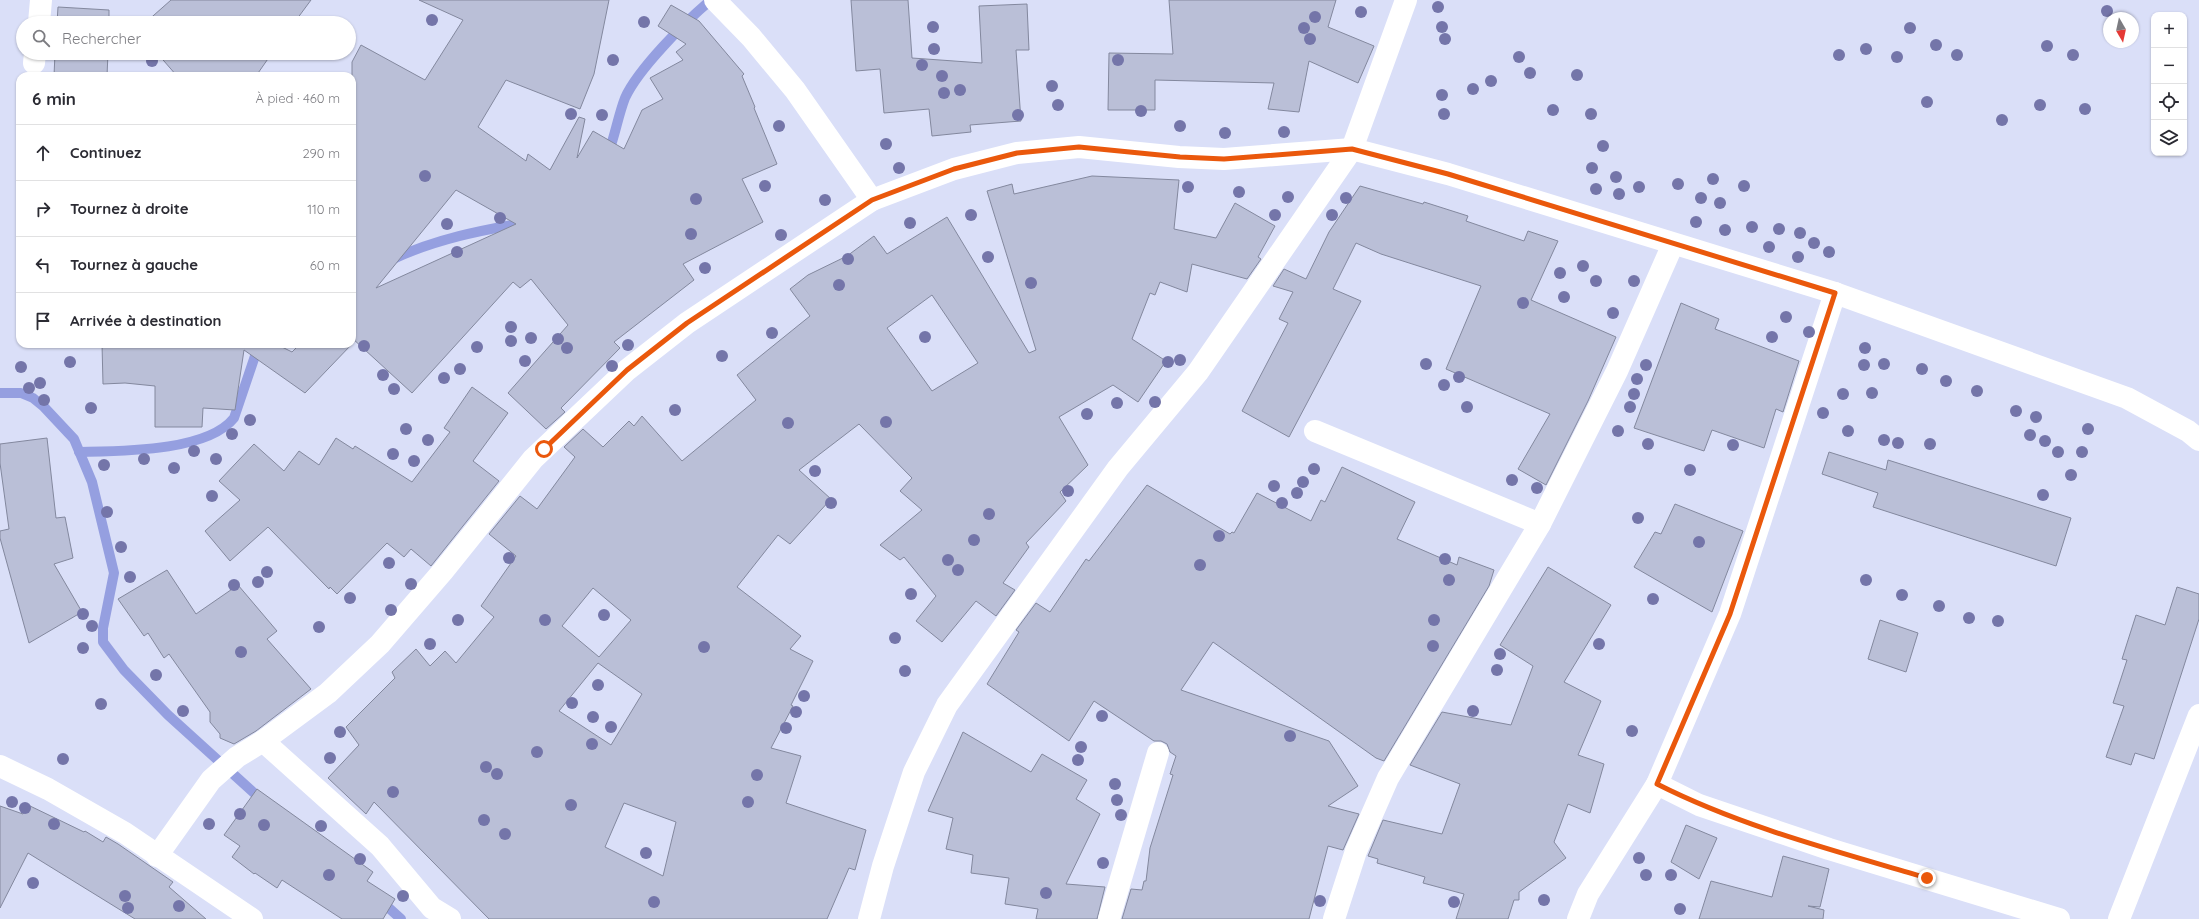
<!DOCTYPE html>
<html lang="fr">
<meta charset="utf-8">
<style>
:root{--surface:#fff;--page:#f2f2f3;--text:#2b2b33;--muted:#7c7c81;--line:#e1e1e2}
body{margin:0;font-family:Quicksand,sans-serif;background:var(--page);color:var(--text)}
.controls{position:absolute;right:12px;top:12px;display:grid;overflow:hidden;border-radius:8px;box-shadow:0 1px 3px #0004}
.controls button{width:36px;height:36px;display:grid;place-items:center;padding:0;border:0;border-bottom:1px solid var(--line);background:var(--surface);color:var(--text);font:20px sans-serif}
.compass{position:absolute;left:2103px;top:12px;width:36px;height:36px;border-radius:50%;background:var(--surface);box-shadow:0 1px 3px #0004;rotate:171deg}
.stop{position:absolute;width:12px;height:12px;margin:-9px;border:3px solid #ea580c;border-radius:50%;background:#fff}
.stop.end{background:#ea580c;border-color:#fff;box-shadow:0 1px 4px #0008}
.list{margin:0;padding:0;list-style:none}
h2{display:flex;justify-content:space-between;align-items:center;height:52px;margin:0;padding:0 16px;font-size:17px}
h2 small{font-size:13px;font-weight:400;color:var(--muted)}
.list li{display:grid;grid-template-columns:26px 1fr auto;gap:12px;align-items:center;box-sizing:border-box;height:56px;padding:0 16px;border-top:1px solid var(--line)}
.list b{display:block;font-size:15px;white-space:nowrap}
.list em{font-size:13px;font-style:normal;color:var(--muted)}
.icon{flex:none;width:22px;height:22px;fill:none;stroke:currentColor;stroke-width:2;stroke-linecap:round;stroke-linejoin:round}
.map{position:relative;flex:none;width:2199px;height:919px;overflow:hidden}
.search{position:absolute;background:var(--surface);box-shadow:0 1px 3px #0004;left:16px;top:16px;width:340px;height:44px;display:flex;align-items:center;gap:10px;box-sizing:border-box;padding:0 14px;border-radius:22px;color:var(--muted);font-size:15px}
.panel{position:absolute;background:var(--surface);box-shadow:0 1px 3px #0004;left:16px;top:72px;width:340px;height:276px;border-radius:12px}
.map>svg:first-child{display:block}
.lines{fill:none;stroke-linecap:round;stroke-linejoin:round}
.stream{stroke:#959fe0;stroke-width:10}
.building{fill:#babfd7;stroke:#83889e;fill-rule:evenodd}
.minor{stroke:#fff;stroke-width:22}
.tertiary{stroke:#fff;stroke-width:22}
.tree{fill:#7475a9}
.route{stroke:#ea580c;stroke-width:5}
</style>
<div class="map">
<svg width="2199" height="919" viewBox="0 0 2199 919">
<rect width="100%" height="100%" fill="#dadff8"/>
<g class="lines">
<g class="stream">
<path d="M608,154c7,-18 10,-38 17,-56 13,-29 61,-77 86,-98"/>
<path d="M391,260c44,-21 91,-30 138,-38"/>
<polyline points="0,393 21,393 33,398 44,407 74,439 92,482 114,573 103,628 103,642 124,670 168,715 264,802"/>
<path d="M79,452c41,-1 128,0 155,-34l25,-74"/>
<polyline points="380,900 401,919"/>
</g>
</g>
<g class="building">
<polygon points="171,0 311,0 294,23 145,23"/>
<path d="M419,0h190l-15,74 -14,35 -74,-29 -28,47 48,34 2,-7 22,16 29,-53 6,2 -8,39 16,-27 31,18 18,-39 21,-11 -13,-21 33,-18 -7,-8 10,-8 -28,-18 13,-21 28,16 45,53 -2,2 13,31 -1,1 23,56 -35,15 21,43 -80,42 11,16 -80,62 6,6 -59,60 4,4 -19,17 -38,-36 60,-68 -37,-46 -11,9 -7,-6 -101,111 -60,-55v-276l9,-17 64,35 38,-60zM456,190l60,34 -140,64z"/>
<polygon points="851,0 908,0 912,58 982,63 979,6 1027,4 1029,50 1016,50 1021,121 970,125 971,132 932,136 929,109 884,113 880,69 856,71"/>
<polygon points="1169,0 1336,0 1328,27 1374,46 1358,83 1309,61 1299,112 1268,109 1274,83 1155,80 1155,110 1108,110 1109,53 1173,54"/>
<polygon points="58,7 109,10 109,23 57,23"/>
<polygon points="55,53 108,53 107,76 54,76"/>
<polygon points="157,53 272,53 256,76 177,76"/>
<path d="M1092,176l87,4 -5,49 42,9 19,-35 40,23 -17,31 3,2 -14,20 -55,-15 -5,28 -27,-10 -5,13 -5,-2 -18,46 34,22 -28,41 -25,-17 -54,32 29,48 -28,27 6,9 -40,42 3,4 -26,36 12,7 -19,26 -20,-15 -34,41 -26,-21 20,-25 -32,-39 -4,3 -20,-15 42,-35 -22,-19 12,-13 -53,-54 -60,46 32,29 -41,45 -12,-9 -41,52 64,49 -11,13 23,12 -22,44 2,1 -22,42 30,8 -15,47 80,27 -11,40 -6,-2 -22,51h-338l-115,-117 -8,12 -38,-36 31,-33 -13,-18 49,-49 -3,-6 24,-23 14,17 15,-15 11,12 38,-46 -13,-11 35,-50 -27,-22 31,-38 17,13 38,-52 -11,-10 19,-18 20,18 26,-26 5,5 8,-10 40,45 74,-61 -19,-25 73,-59 -20,-27 18,-14 39,-19 27,-20 13,18 60,-37 82,136 7,-3 -49,-159 25,-7 2,10zM932,295l46,68 -46,28 -45,-63zM593,588l38,32 -32,37 -37,-31zM598,663l44,31 -31,51 -52,-34zM624,803l52,19 -13,54 -58,-29z"/>
<polygon points="1360,186 1423,204 1424,202 1468,216 1466,221 1524,241 1528,231 1558,241 1531,300 1616,337 1588,401 1546,485 1518,469 1550,414 1446,369 1481,286 1381,254 1356,243 1333,289 1361,301 1289,437 1242,411 1288,323 1279,319 1293,292 1273,286 1284,269 1306,279 1329,232"/>
<polygon points="1681,303 1719,319 1715,329 1799,361 1783,412 1776,409 1764,448 1712,430 1704,451 1634,428"/>
<polygon points="102,344 276,344 292,352 300,344 352,344 305,393 244,350 235,410 203,408 202,427 155,427 155,386 125,383 103,384"/>
<polygon points="472,387 508,413 473,461 499,481 431,566 411,549 404,557 387,543 337,594 330,587 329,589 268,527 230,561 205,531 240,500 219,481 254,444 284,471 299,451 319,465 336,438 353,449 355,446 412,482 450,432 444,428"/>
<polygon points="47,438 56,518 65,517 73,558 54,564 82,612 29,643 0,538 0,531 9,529 0,463 0,444"/>
<polygon points="1829,452 1886,470 1888,460 2071,518 2056,566 1873,507 1878,493 1822,474"/>
<polygon points="1342,467 1415,502 1397,539 1457,565 1459,557 1494,570 1489,586 1384,761 1376,758 1213,642 1181,690 1329,741 1358,786 1328,806 1359,814 1343,850 1328,846 1309,919 1122,919 1131,889 1142,890 1144,881 1146,881 1150,848 1173,775 1170,774 1176,756 1170,752 1167,744 1161,741 1154,741 1094,701 1069,741 987,684 1019,632 1016,630 1036,603 1050,612 1086,559 1089,561 1147,485 1230,534 1232,532 1234,533 1257,493 1311,521 1321,500 1325,502"/>
<polygon points="1675,504 1743,531 1712,612 1634,567 1655,532 1661,534"/>
<polygon points="1548,567 1611,605 1564,682 1601,701 1578,755 1604,764 1590,813 1568,804 1554,842 1566,858 1519,892 1519,900 1514,900 1508,919 1456,919 1464,894 1423,883 1425,877 1377,863 1378,859 1368,856 1383,820 1442,834 1460,784 1410,765 1442,712 1511,725 1533,666 1500,645"/>
<polygon points="167,570 196,614 238,585 277,631 267,639 311,689 256,731 234,744 220,738 220,734 210,722 210,712 169,654 164,658 148,633 144,636 118,599"/>
<polygon points="2177,587 2199,594 2199,619 2154,759 2135,753 2131,765 2106,757 2124,706 2113,703 2127,660 2122,659 2136,615 2165,625"/>
<polygon points="1880,620 1918,633 1906,672 1868,659"/>
<polygon points="963,732 1031,772 1042,754 1087,780 1076,799 1100,814 1066,884 1105,887 1097,919 1036,919 1038,909 1005,904 1009,878 971,873 973,855 946,849 953,818 928,811"/>
<polygon points="257,789 373,872 367,881 395,899 383,919 342,919 282,880 277,888 255,873 254,874 232,857 240,846 224,835"/>
<polygon points="28,805 84,832 85,831 103,842 106,837 118,844 173,882 169,887 206,919 135,919 28,853 0,908 0,806 23,814"/>
<polygon points="1686,825 1717,838 1699,879 1671,862"/>
<polygon points="1783,856 1829,869 1820,907 1808,906 1824,910 1823,919 1699,919 1711,881 1772,897"/>
</g>
<g class="lines">
<g class="minor">
<polyline points="39,23 41,0"/>
<polyline points="34,63 35,53"/>
<polyline points="1315,431 1540,524"/>
<polyline points="263,741 380,846 432,908 450,919"/>
<polyline points="0,766 48,789 125,833 252,919"/>
<polyline points="1657,784 1699,805 1829,849 2059,919"/>
<polyline points="157,856 211,780 237,757 263,741 328,693 380,644 443,571 533,459 627,370 687,323 872,200"/>
<polyline points="869,919 883,866 914,772 947,705 1118,468 1198,372 1352,149 1406,0"/>
<polyline points="1109,919 1158,753"/>
<polyline points="1334,919 1356,851 1388,778 1540,524 1617,371 1673,244"/>
<polyline points="1578,919 1588,894 1657,784 1730,614 1835,293"/>
<polyline points="2119,919 2199,715"/>
</g>
<polyline class="tertiary" points="715,0 751,37 795,90 872,200 954,169 1017,153 1079,147 1179,157 1224,159 1352,149 1448,174 1835,293 2127,398 2188,431 2199,440"/>
</g>
<g class="tree">
<circle cx="1438" cy="7" r="6"/>
<circle cx="2107" cy="11" r="6"/>
<circle cx="1361" cy="12" r="6"/>
<circle cx="1315" cy="17" r="6"/>
<circle cx="432" cy="20" r="6"/>
<circle cx="644" cy="22" r="6"/>
<circle cx="933" cy="27" r="6"/>
<circle cx="1442" cy="27" r="6"/>
<circle cx="1304" cy="28" r="6"/>
<circle cx="1910" cy="28" r="6"/>
<circle cx="1310" cy="39" r="6"/>
<circle cx="1445" cy="39" r="6"/>
<circle cx="1936" cy="45" r="6"/>
<circle cx="2047" cy="46" r="6"/>
<circle cx="934" cy="49" r="6"/>
<circle cx="1866" cy="49" r="6"/>
<circle cx="1839" cy="55" r="6"/>
<circle cx="1957" cy="55" r="6"/>
<circle cx="2073" cy="55" r="6"/>
<circle cx="1519" cy="57" r="6"/>
<circle cx="1897" cy="57" r="6"/>
<circle cx="613" cy="60" r="6"/>
<circle cx="1118" cy="60" r="6"/>
<circle cx="152" cy="61" r="6"/>
<circle cx="922" cy="65" r="6"/>
<circle cx="1530" cy="73" r="6"/>
<circle cx="1577" cy="75" r="6"/>
<circle cx="942" cy="76" r="6"/>
<circle cx="1491" cy="81" r="6"/>
<circle cx="1052" cy="86" r="6"/>
<circle cx="1473" cy="89" r="6"/>
<circle cx="960" cy="90" r="6"/>
<circle cx="944" cy="93" r="6"/>
<circle cx="1442" cy="95" r="6"/>
<circle cx="1927" cy="102" r="6"/>
<circle cx="1058" cy="105" r="6"/>
<circle cx="2040" cy="105" r="6"/>
<circle cx="2085" cy="109" r="6"/>
<circle cx="1553" cy="110" r="6"/>
<circle cx="1141" cy="111" r="6"/>
<circle cx="571" cy="114" r="6"/>
<circle cx="1444" cy="114" r="6"/>
<circle cx="1591" cy="114" r="6"/>
<circle cx="602" cy="115" r="6"/>
<circle cx="1018" cy="115" r="6"/>
<circle cx="2002" cy="120" r="6"/>
<circle cx="779" cy="126" r="6"/>
<circle cx="1180" cy="126" r="6"/>
<circle cx="1284" cy="132" r="6"/>
<circle cx="1225" cy="133" r="6"/>
<circle cx="886" cy="144" r="6"/>
<circle cx="1603" cy="146" r="6"/>
<circle cx="899" cy="168" r="6"/>
<circle cx="1592" cy="168" r="6"/>
<circle cx="425" cy="176" r="6"/>
<circle cx="1616" cy="177" r="6"/>
<circle cx="1713" cy="179" r="6"/>
<circle cx="1678" cy="184" r="6"/>
<circle cx="765" cy="186" r="6"/>
<circle cx="1744" cy="186" r="6"/>
<circle cx="1188" cy="187" r="6"/>
<circle cx="1639" cy="187" r="6"/>
<circle cx="1596" cy="189" r="6"/>
<circle cx="1239" cy="192" r="6"/>
<circle cx="1619" cy="194" r="6"/>
<circle cx="1288" cy="197" r="6"/>
<circle cx="1346" cy="198" r="6"/>
<circle cx="1701" cy="198" r="6"/>
<circle cx="696" cy="199" r="6"/>
<circle cx="825" cy="200" r="6"/>
<circle cx="1720" cy="203" r="6"/>
<circle cx="971" cy="215" r="6"/>
<circle cx="1275" cy="215" r="6"/>
<circle cx="1332" cy="215" r="6"/>
<circle cx="500" cy="218" r="6"/>
<circle cx="1696" cy="222" r="6"/>
<circle cx="910" cy="223" r="6"/>
<circle cx="447" cy="224" r="6"/>
<circle cx="1752" cy="227" r="6"/>
<circle cx="1779" cy="229" r="6"/>
<circle cx="1725" cy="230" r="6"/>
<circle cx="1800" cy="233" r="6"/>
<circle cx="691" cy="234" r="6"/>
<circle cx="781" cy="235" r="6"/>
<circle cx="1814" cy="243" r="6"/>
<circle cx="1769" cy="247" r="6"/>
<circle cx="457" cy="252" r="6"/>
<circle cx="1829" cy="252" r="6"/>
<circle cx="988" cy="257" r="6"/>
<circle cx="1798" cy="257" r="6"/>
<circle cx="848" cy="259" r="6"/>
<circle cx="1583" cy="266" r="6"/>
<circle cx="705" cy="268" r="6"/>
<circle cx="1560" cy="273" r="6"/>
<circle cx="1596" cy="281" r="6"/>
<circle cx="1634" cy="281" r="6"/>
<circle cx="1031" cy="283" r="6"/>
<circle cx="839" cy="285" r="6"/>
<circle cx="1564" cy="297" r="6"/>
<circle cx="1523" cy="303" r="6"/>
<circle cx="1613" cy="313" r="6"/>
<circle cx="1786" cy="317" r="6"/>
<circle cx="511" cy="327" r="6"/>
<circle cx="1809" cy="332" r="6"/>
<circle cx="772" cy="333" r="6"/>
<circle cx="925" cy="337" r="6"/>
<circle cx="1772" cy="337" r="6"/>
<circle cx="531" cy="338" r="6"/>
<circle cx="558" cy="339" r="6"/>
<circle cx="511" cy="341" r="6"/>
<circle cx="628" cy="345" r="6"/>
<circle cx="364" cy="346" r="6"/>
<circle cx="477" cy="347" r="6"/>
<circle cx="567" cy="348" r="6"/>
<circle cx="1865" cy="348" r="6"/>
<circle cx="722" cy="356" r="6"/>
<circle cx="1180" cy="360" r="6"/>
<circle cx="525" cy="361" r="6"/>
<circle cx="70" cy="362" r="6"/>
<circle cx="1168" cy="362" r="6"/>
<circle cx="1426" cy="364" r="6"/>
<circle cx="1884" cy="364" r="6"/>
<circle cx="1646" cy="365" r="6"/>
<circle cx="1864" cy="365" r="6"/>
<circle cx="612" cy="366" r="6"/>
<circle cx="21" cy="367" r="6"/>
<circle cx="460" cy="369" r="6"/>
<circle cx="1922" cy="369" r="6"/>
<circle cx="383" cy="375" r="6"/>
<circle cx="1459" cy="377" r="6"/>
<circle cx="444" cy="378" r="6"/>
<circle cx="1637" cy="379" r="6"/>
<circle cx="1946" cy="381" r="6"/>
<circle cx="40" cy="383" r="6"/>
<circle cx="1444" cy="385" r="6"/>
<circle cx="29" cy="388" r="6"/>
<circle cx="394" cy="389" r="6"/>
<circle cx="1977" cy="391" r="6"/>
<circle cx="1872" cy="393" r="6"/>
<circle cx="1634" cy="394" r="6"/>
<circle cx="1843" cy="394" r="6"/>
<circle cx="44" cy="400" r="6"/>
<circle cx="1155" cy="402" r="6"/>
<circle cx="1117" cy="403" r="6"/>
<circle cx="1467" cy="407" r="6"/>
<circle cx="1630" cy="407" r="6"/>
<circle cx="91" cy="408" r="6"/>
<circle cx="675" cy="410" r="6"/>
<circle cx="2016" cy="411" r="6"/>
<circle cx="1823" cy="413" r="6"/>
<circle cx="1087" cy="414" r="6"/>
<circle cx="2036" cy="417" r="6"/>
<circle cx="250" cy="420" r="6"/>
<circle cx="886" cy="422" r="6"/>
<circle cx="788" cy="423" r="6"/>
<circle cx="406" cy="429" r="6"/>
<circle cx="2088" cy="429" r="6"/>
<circle cx="1618" cy="431" r="6"/>
<circle cx="1848" cy="431" r="6"/>
<circle cx="232" cy="434" r="6"/>
<circle cx="2030" cy="435" r="6"/>
<circle cx="428" cy="440" r="6"/>
<circle cx="1884" cy="440" r="6"/>
<circle cx="2045" cy="441" r="6"/>
<circle cx="1898" cy="443" r="6"/>
<circle cx="1648" cy="444" r="6"/>
<circle cx="1930" cy="444" r="6"/>
<circle cx="1733" cy="445" r="6"/>
<circle cx="194" cy="451" r="6"/>
<circle cx="2058" cy="452" r="6"/>
<circle cx="2082" cy="452" r="6"/>
<circle cx="393" cy="454" r="6"/>
<circle cx="144" cy="459" r="6"/>
<circle cx="216" cy="459" r="6"/>
<circle cx="414" cy="461" r="6"/>
<circle cx="104" cy="465" r="6"/>
<circle cx="174" cy="468" r="6"/>
<circle cx="1314" cy="469" r="6"/>
<circle cx="1690" cy="470" r="6"/>
<circle cx="815" cy="471" r="6"/>
<circle cx="2071" cy="475" r="6"/>
<circle cx="1512" cy="480" r="6"/>
<circle cx="1303" cy="482" r="6"/>
<circle cx="1274" cy="486" r="6"/>
<circle cx="1537" cy="488" r="6"/>
<circle cx="1068" cy="491" r="6"/>
<circle cx="1297" cy="493" r="6"/>
<circle cx="2043" cy="495" r="6"/>
<circle cx="212" cy="496" r="6"/>
<circle cx="831" cy="503" r="6"/>
<circle cx="1282" cy="503" r="6"/>
<circle cx="107" cy="512" r="6"/>
<circle cx="989" cy="514" r="6"/>
<circle cx="1638" cy="518" r="6"/>
<circle cx="1219" cy="536" r="6"/>
<circle cx="974" cy="540" r="6"/>
<circle cx="1699" cy="542" r="6"/>
<circle cx="121" cy="547" r="6"/>
<circle cx="509" cy="558" r="6"/>
<circle cx="1445" cy="559" r="6"/>
<circle cx="948" cy="560" r="6"/>
<circle cx="389" cy="563" r="6"/>
<circle cx="1200" cy="565" r="6"/>
<circle cx="958" cy="570" r="6"/>
<circle cx="267" cy="572" r="6"/>
<circle cx="130" cy="577" r="6"/>
<circle cx="1449" cy="580" r="6"/>
<circle cx="1866" cy="580" r="6"/>
<circle cx="258" cy="582" r="6"/>
<circle cx="411" cy="584" r="6"/>
<circle cx="234" cy="585" r="6"/>
<circle cx="911" cy="594" r="6"/>
<circle cx="1902" cy="595" r="6"/>
<circle cx="350" cy="598" r="6"/>
<circle cx="1653" cy="599" r="6"/>
<circle cx="1939" cy="606" r="6"/>
<circle cx="391" cy="610" r="6"/>
<circle cx="83" cy="614" r="6"/>
<circle cx="604" cy="615" r="6"/>
<circle cx="1969" cy="618" r="6"/>
<circle cx="458" cy="620" r="6"/>
<circle cx="545" cy="620" r="6"/>
<circle cx="1434" cy="620" r="6"/>
<circle cx="1998" cy="621" r="6"/>
<circle cx="92" cy="626" r="6"/>
<circle cx="319" cy="627" r="6"/>
<circle cx="895" cy="638" r="6"/>
<circle cx="430" cy="644" r="6"/>
<circle cx="1599" cy="644" r="6"/>
<circle cx="1433" cy="646" r="6"/>
<circle cx="704" cy="647" r="6"/>
<circle cx="83" cy="648" r="6"/>
<circle cx="241" cy="652" r="6"/>
<circle cx="1500" cy="654" r="6"/>
<circle cx="1497" cy="670" r="6"/>
<circle cx="905" cy="671" r="6"/>
<circle cx="156" cy="675" r="6"/>
<circle cx="598" cy="685" r="6"/>
<circle cx="804" cy="696" r="6"/>
<circle cx="572" cy="703" r="6"/>
<circle cx="101" cy="704" r="6"/>
<circle cx="183" cy="711" r="6"/>
<circle cx="1473" cy="711" r="6"/>
<circle cx="796" cy="712" r="6"/>
<circle cx="1102" cy="716" r="6"/>
<circle cx="593" cy="717" r="6"/>
<circle cx="611" cy="727" r="6"/>
<circle cx="786" cy="728" r="6"/>
<circle cx="1632" cy="731" r="6"/>
<circle cx="340" cy="732" r="6"/>
<circle cx="1290" cy="736" r="6"/>
<circle cx="592" cy="744" r="6"/>
<circle cx="1081" cy="747" r="6"/>
<circle cx="537" cy="752" r="6"/>
<circle cx="330" cy="758" r="6"/>
<circle cx="63" cy="759" r="6"/>
<circle cx="1078" cy="760" r="6"/>
<circle cx="486" cy="767" r="6"/>
<circle cx="497" cy="774" r="6"/>
<circle cx="757" cy="775" r="6"/>
<circle cx="1115" cy="784" r="6"/>
<circle cx="393" cy="792" r="6"/>
<circle cx="1117" cy="800" r="6"/>
<circle cx="12" cy="802" r="6"/>
<circle cx="748" cy="802" r="6"/>
<circle cx="571" cy="805" r="6"/>
<circle cx="25" cy="808" r="6"/>
<circle cx="240" cy="814" r="6"/>
<circle cx="1121" cy="815" r="6"/>
<circle cx="484" cy="820" r="6"/>
<circle cx="54" cy="824" r="6"/>
<circle cx="209" cy="824" r="6"/>
<circle cx="264" cy="825" r="6"/>
<circle cx="321" cy="826" r="6"/>
<circle cx="505" cy="834" r="6"/>
<circle cx="646" cy="853" r="6"/>
<circle cx="1639" cy="858" r="6"/>
<circle cx="360" cy="859" r="6"/>
<circle cx="1103" cy="863" r="6"/>
<circle cx="329" cy="875" r="6"/>
<circle cx="1646" cy="875" r="6"/>
<circle cx="1671" cy="875" r="6"/>
<circle cx="33" cy="883" r="6"/>
<circle cx="1046" cy="893" r="6"/>
<circle cx="125" cy="896" r="6"/>
<circle cx="403" cy="896" r="6"/>
<circle cx="1544" cy="900" r="6"/>
<circle cx="1320" cy="901" r="6"/>
<circle cx="654" cy="902" r="6"/>
<circle cx="1454" cy="902" r="6"/>
<circle cx="179" cy="906" r="6"/>
<circle cx="128" cy="908" r="6"/>
<circle cx="1680" cy="909" r="6"/>
</g>
<g class="lines">
<path class="route" d="M544,449l83,-79 60,-47 185,-123 82,-31 63,-16 62,-6 101,10 44,2 128,-10 96,25 387,119 -105,321 -73,170c85,43 179,67 270,94"/>
</g>
</svg>
<div class="controls">
<button>+</button>
<button>−</button>
<button><svg class="icon" aria-label="locate" viewBox="0 0 24 24"><circle cx="12" cy="12" r="6"/><path d="M12 2v4M12 18v4M2 12h4M18 12h4"/></svg></button>
<button><svg class="icon" aria-label="layers" viewBox="0 0 24 24"><path d="M12 4l9 5-9 5-9-5zM3 14l9 5 9-5"/></svg></button>
</div>
<svg class="compass" viewBox="-18 -18 36 36"><path d="M0-13l5 13h-10z" fill="#e53935"/><path d="M0 13l5-13h-10z" fill="#7c7c81"/></svg>
<div class="stop" style="left:544px;top:449px"></div>
<div class="stop end" style="left:1927px;top:878px"></div>
<div class="search"><svg class="icon" aria-label="search" viewBox="0 0 24 24"><circle cx="10" cy="10" r="6"/><path d="M15 15l6 6"/></svg>Rechercher</div>
<section class="panel">
<h2>6 min<small>À pied · 460 m</small></h2>
<ul class="list">
<li><svg class="icon" aria-label="ahead" viewBox="0 0 24 24"><path d="M12 20V5M6 11l6-6 6 6"/></svg><div><b>Continuez</b></div><em>290 m</em></li>
<li><svg class="icon" aria-label="right" viewBox="0 0 24 24"><path d="M7 20v-9h11M14 6l5 5-5 5"/></svg><div><b>Tournez à droite</b></div><em>110 m</em></li>
<li><svg class="icon" aria-label="left" viewBox="0 0 24 24"><path d="M17 20v-9H6M10 6l-5 5 5 5"/></svg><div><b>Tournez à gauche</b></div><em>60 m</em></li>
<li><svg class="icon" aria-label="arrive" viewBox="0 0 24 24"><path d="M6 21V4h12l-3 4 3 4H6"/></svg><div><b>Arrivée à destination</b></div></li>
</ul>
</section>
</div>
